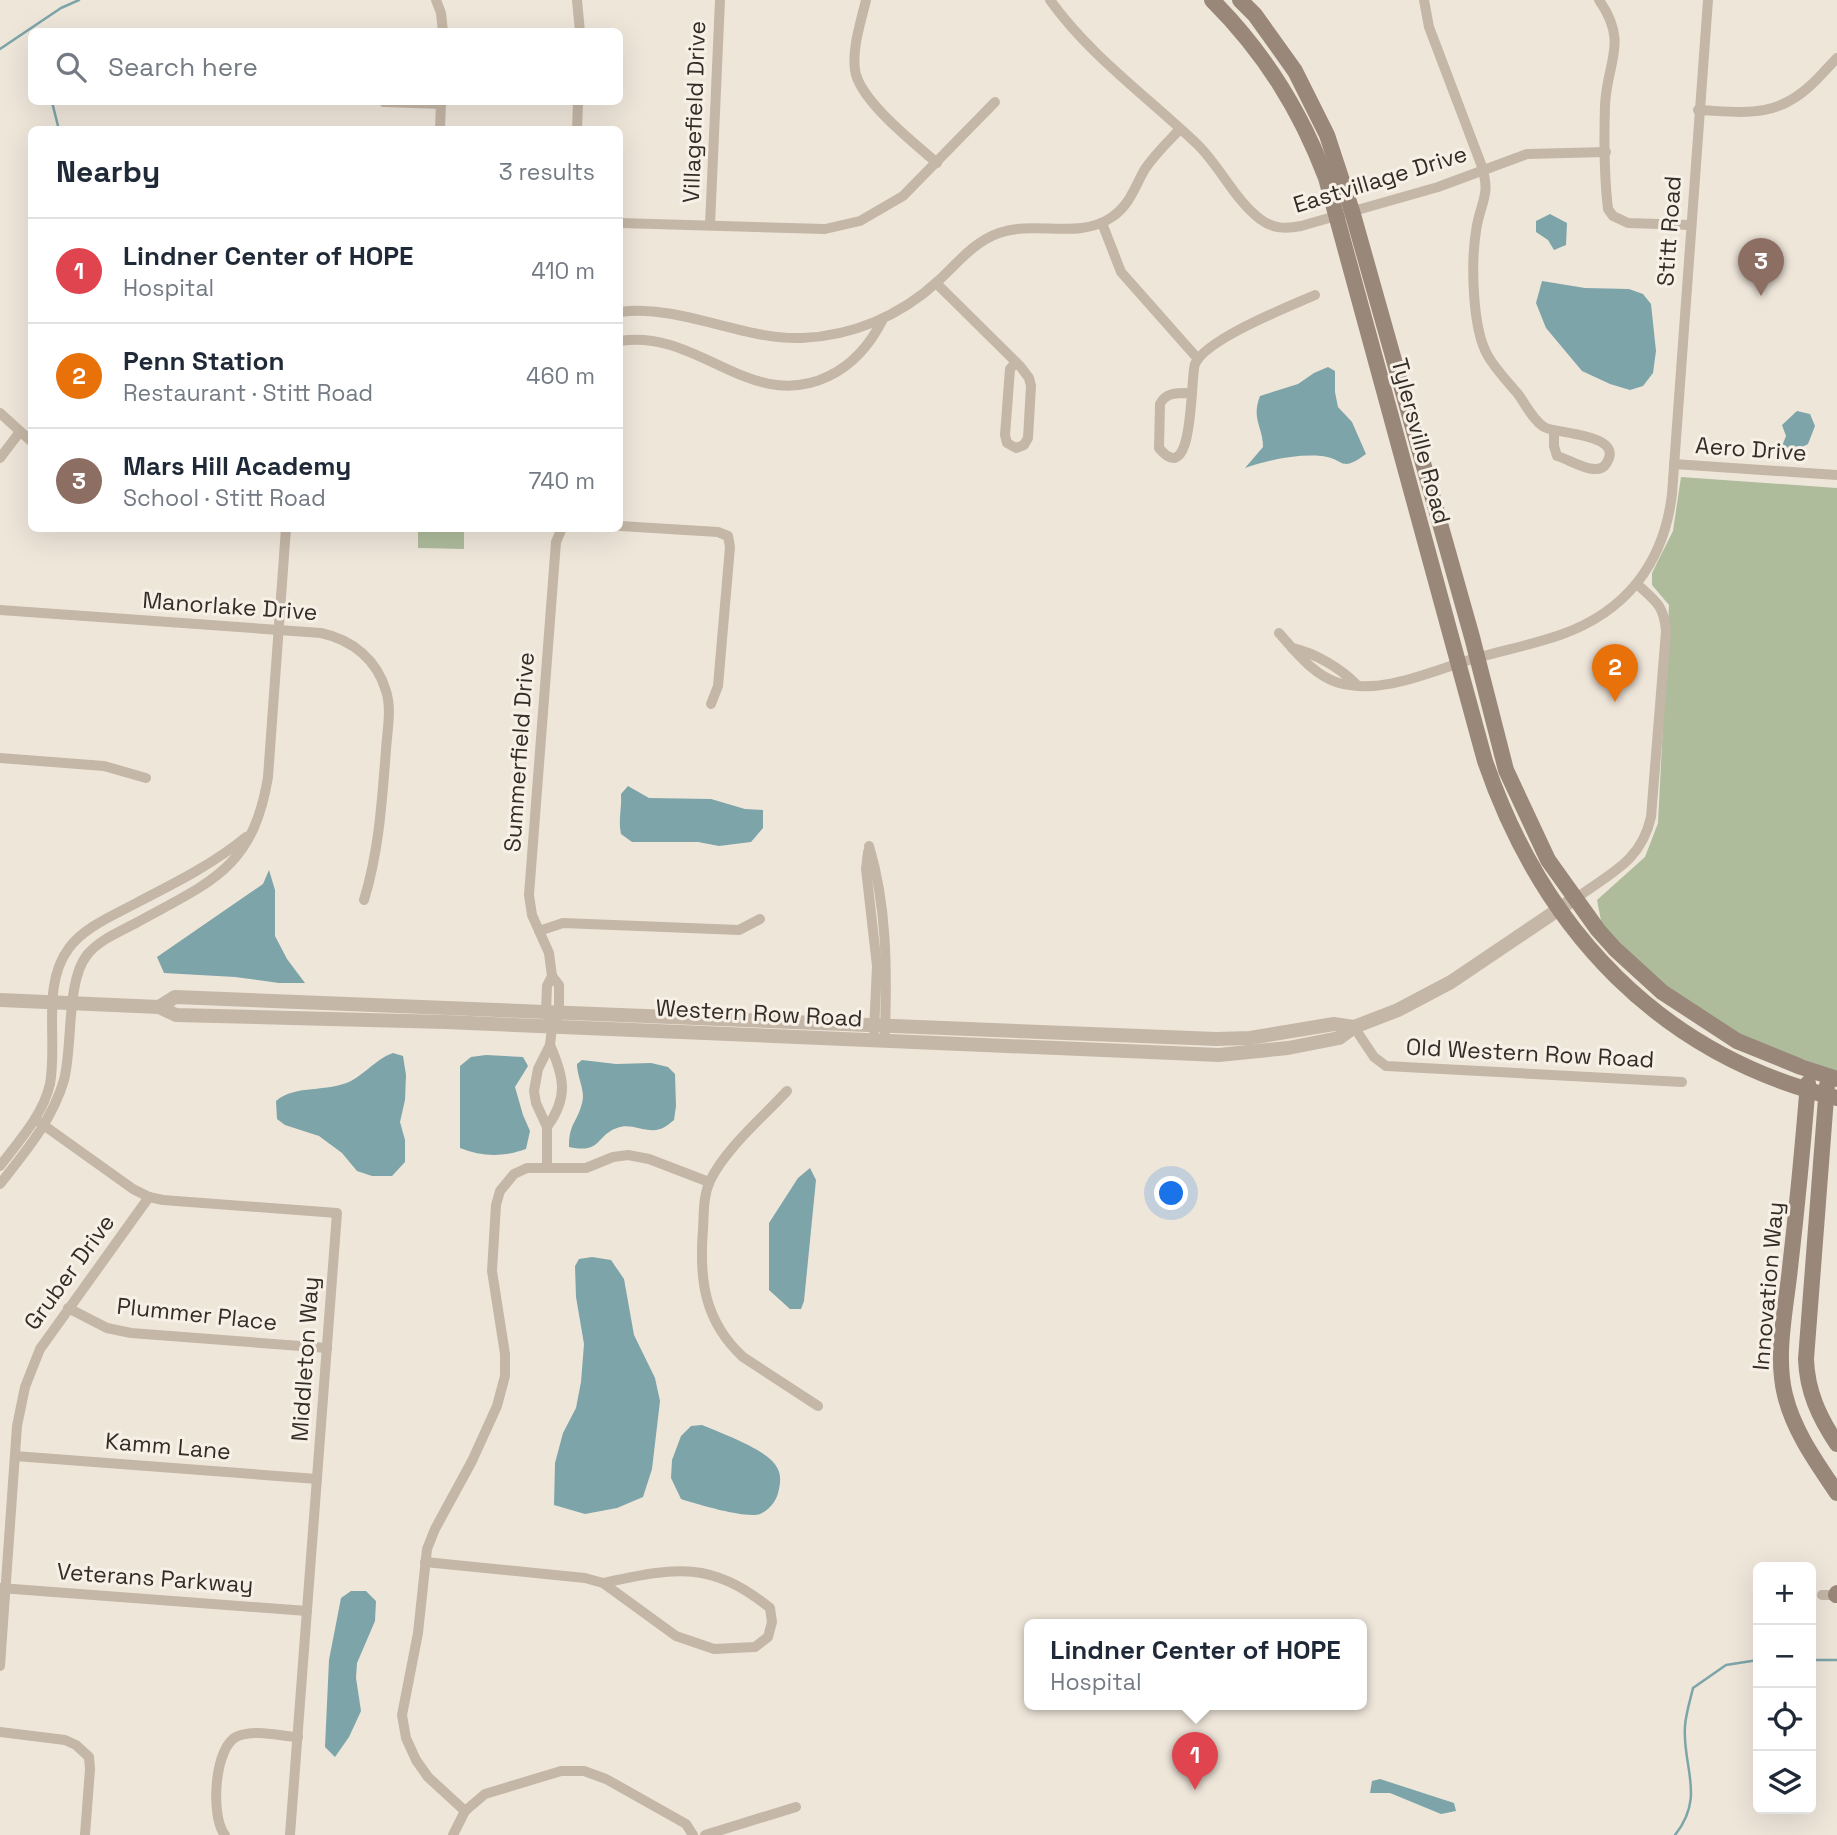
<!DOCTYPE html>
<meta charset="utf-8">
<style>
:root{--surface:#fff;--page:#f6f6f7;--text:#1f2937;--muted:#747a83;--line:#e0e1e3;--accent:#214a50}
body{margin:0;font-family:"Space Grotesk",sans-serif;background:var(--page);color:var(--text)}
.controls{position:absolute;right:21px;bottom:21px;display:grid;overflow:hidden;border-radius:10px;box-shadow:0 7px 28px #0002}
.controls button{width:63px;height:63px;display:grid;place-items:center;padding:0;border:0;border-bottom:2px solid var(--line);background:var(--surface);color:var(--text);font:35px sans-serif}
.you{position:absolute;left:1172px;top:1194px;width:24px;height:24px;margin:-18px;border:5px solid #fff;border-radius:50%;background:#1a73e8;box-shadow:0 0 0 10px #1a73e833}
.badge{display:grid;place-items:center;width:46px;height:46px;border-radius:50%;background:var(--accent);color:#fff;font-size:23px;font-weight:700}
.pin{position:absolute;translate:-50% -58px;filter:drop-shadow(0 2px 4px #0008)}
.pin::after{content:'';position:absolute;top:37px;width:24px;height:21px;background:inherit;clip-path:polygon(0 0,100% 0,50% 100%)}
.popup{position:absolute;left:1024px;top:1619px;width:343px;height:91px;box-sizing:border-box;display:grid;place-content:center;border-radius:10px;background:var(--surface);filter:drop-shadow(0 2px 5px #0005);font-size:23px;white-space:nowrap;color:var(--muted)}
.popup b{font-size:26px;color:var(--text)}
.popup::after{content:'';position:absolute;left:50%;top:100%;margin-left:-14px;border:14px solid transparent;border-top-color:var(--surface)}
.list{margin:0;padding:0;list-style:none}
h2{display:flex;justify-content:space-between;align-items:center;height:91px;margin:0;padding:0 28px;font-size:30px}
h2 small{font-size:23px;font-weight:400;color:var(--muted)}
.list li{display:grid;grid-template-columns:46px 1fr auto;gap:21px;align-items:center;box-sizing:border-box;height:105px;padding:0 28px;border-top:2px solid var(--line)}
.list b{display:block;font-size:26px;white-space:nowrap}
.list p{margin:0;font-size:23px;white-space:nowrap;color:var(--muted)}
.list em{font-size:23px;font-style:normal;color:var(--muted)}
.icon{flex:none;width:38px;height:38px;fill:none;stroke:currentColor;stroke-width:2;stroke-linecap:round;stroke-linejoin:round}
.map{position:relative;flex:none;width:1837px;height:1835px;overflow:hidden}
.search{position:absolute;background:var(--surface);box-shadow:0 7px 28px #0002;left:28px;top:28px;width:595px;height:77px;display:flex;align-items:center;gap:18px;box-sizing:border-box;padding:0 24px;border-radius:10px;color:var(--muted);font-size:26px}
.panel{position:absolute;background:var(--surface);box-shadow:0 7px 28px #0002;left:28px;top:126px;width:595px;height:406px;border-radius:10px}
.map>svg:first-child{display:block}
.green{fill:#afbc9c}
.water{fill:#7ca4a9}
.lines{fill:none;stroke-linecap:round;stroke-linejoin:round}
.stream{stroke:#7ca4a9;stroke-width:2.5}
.minor{stroke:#c5b7a7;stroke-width:10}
.tertiary{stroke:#c5b7a7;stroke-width:14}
.secondary{stroke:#998779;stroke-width:16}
.labels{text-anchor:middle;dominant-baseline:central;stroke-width:6;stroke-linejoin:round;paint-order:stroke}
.street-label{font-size:23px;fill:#332c27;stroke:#f7f0e6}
</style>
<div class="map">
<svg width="1837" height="1835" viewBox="0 0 1837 1835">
<rect width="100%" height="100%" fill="#efe6da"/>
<g class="green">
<polygon points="1681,477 1837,488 1837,1071 1754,1042 1704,1013 1664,986 1602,926 1597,900 1645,857 1658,823 1669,605 1652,585 1652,573 1673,531"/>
<polygon points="418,529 464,529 464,549 418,548"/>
</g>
<g class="water">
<polygon points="1550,214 1567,223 1566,245 1554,250 1548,240 1536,232 1536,221"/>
<polygon points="1542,281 1585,288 1629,289 1643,294 1651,304 1656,351 1653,373 1643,386 1630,390 1610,384 1582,371 1546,328 1536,303"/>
<path d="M1328,367l7,4v21l3,15 14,15 14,32c-27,20 -21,4 -45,2 -25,-2 -53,4 -76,12l18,-21c0,-20 -12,-28 -3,-51l38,-12 16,-11z"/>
<polygon points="1797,411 1810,414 1815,426 1808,444 1796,450 1782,446 1786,436 1782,425"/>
<path d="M628,786l21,12 62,1 34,10 18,1v18l-12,14 -32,4 -21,-4h-66l-11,-8c-3,-15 1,-25 0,-40z"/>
<polygon points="269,870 275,890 275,936 287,959 305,983 279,983 235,977 164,973 157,957 263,884"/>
<path d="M393,1053l10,3 3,19 -1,25 -5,22 5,18v22l-13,14h-20l-15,-5 -15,-18 -23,-17 -34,-11 -8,-6 -1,-18c20,-17 51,-8 75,-20 15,-8 25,-22 42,-28z"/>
<path d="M486,1055l37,2 5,9 -13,21 8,28 7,16 -4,18c-22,8 -44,8 -66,-1v-82l11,-9z"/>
<path d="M582,1060l34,4 35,-1 17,4 7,7 1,32 -2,14c-4,3 -9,8 -14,9 -14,5 -29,-7 -43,-1 -22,8 -15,26 -48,19 0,-24 8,-24 13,-44 4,-11 -5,-26 -5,-39z"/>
<polygon points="810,1168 816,1180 804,1301 801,1309 790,1309 769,1290 769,1223 798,1178"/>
<polygon points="592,1257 611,1260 624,1279 634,1335 655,1378 660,1401 652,1469 643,1497 617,1508 585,1514 554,1505 555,1463 563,1433 576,1408 581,1382 584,1344 576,1297 575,1266 579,1259"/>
<path d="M702,1425c19,8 60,23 72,38 7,9 7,16 5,26 -2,11 -8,20 -19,25 -13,5 -64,-10 -79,-15l-10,-21 1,-18 9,-24 10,-10z"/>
<polygon points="351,1591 366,1591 376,1601 375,1621 357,1663 356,1678 361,1711 349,1737 335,1757 325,1747 329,1660 341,1598"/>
<polygon points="1380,1779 1454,1803 1456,1811 1441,1814 1390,1793 1370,1793 1372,1781"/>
</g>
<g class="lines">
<g class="stream">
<polyline points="0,49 61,8 79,0"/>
<polyline points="52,102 59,130"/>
<polyline points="1811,1660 1837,1660"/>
<path d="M1675,1835c31,-39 7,-68 10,-109 1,-13 5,-25 8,-38l33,-23 32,-5"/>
</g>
<g class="minor">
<polyline points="436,0 441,13 443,32"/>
<polyline points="577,0 580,32"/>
<path d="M866,0c-5,22 -14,47 -11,70 4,30 59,73 82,93"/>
<path d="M1050,0c41,57 98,97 148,145 23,23 37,55 62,74 13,10 26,10 41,7l137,-39 89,-33 79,-2"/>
<path d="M1424,0l5,27 52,137c11,33 -1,37 -5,67 -5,32 -4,98 12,125 8,14 20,26 30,38 8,11 15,26 26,33 10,7 83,6 62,37 -9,14 -37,-5 -49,-8l-3,-10v-14"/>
<path d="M1599,0c30,43 8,61 6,105 -1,33 -1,71 3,104l5,7 15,7 62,2"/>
<polyline points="384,102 441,104"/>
<path d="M1698,110c45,2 77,9 113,-25 9,-8 17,-18 26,-27"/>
<polyline points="440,130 441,102"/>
<polyline points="577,130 578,102"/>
<polyline points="620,223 825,229 860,221 903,196 995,102"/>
<polyline points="1102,223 1121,272 1198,359"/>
<polyline points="710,225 720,0"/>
<polyline points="936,283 1020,366 1029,378 1031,386 1028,438 1024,445 1016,448 1007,443 1005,435 1010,369 1016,362"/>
<path d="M620,312c62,-8 120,28 182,26 50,-2 98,-22 135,-56 19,-17 36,-40 62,-49 36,-13 80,7 113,-16 18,-12 23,-31 33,-48 10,-15 23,-27 35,-40"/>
<path d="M620,341c78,-13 131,73 209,35 25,-12 42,-33 54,-57"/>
<path d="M1191,393c-13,0 -25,-1 -31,11l-1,44c36,44 31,-72 36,-84 11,-25 93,-57 120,-69"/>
<polyline points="0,413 32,442"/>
<polyline points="0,458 19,433"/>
<polyline points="1674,464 1837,475"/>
<polyline points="620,526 718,532 728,536 730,547 718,686 711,704"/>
<path d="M0,610l321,23c32,7 56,27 65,58 6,18 1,41 0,59 -4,51 -7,101 -22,150"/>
<path d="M1279,633c16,18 35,43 60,50 42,11 85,-9 124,-21 32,-10 65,-16 97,-27 66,-23 104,-72 112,-141l36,-494"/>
<path d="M1292,648c23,5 48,20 64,36"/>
<polyline points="0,758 104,766 146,778"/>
<path d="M869,846c18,60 18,123 16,186"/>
<polyline points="868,852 866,869 877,966 874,1031"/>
<path d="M1575,899c35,-26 66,-37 76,-82l15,-186c-2,-25 -10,-30 -28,-46"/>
<polyline points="539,931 563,923 739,930 760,919"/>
<polyline points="557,1018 559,1013 559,985 552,976 549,953 532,915 529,895 556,542 562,528"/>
<polyline points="1354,1027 1374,1057 1386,1066 1682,1082"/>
<path d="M787,1091c-24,26 -62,58 -77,90 -7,15 -6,32 -7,48 -4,50 1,92 40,128l75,49"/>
<polyline points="35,1119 133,1189 149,1197 163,1200 337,1213 290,1835"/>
<path d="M547,1127c22,-30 17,-50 3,-82"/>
<path d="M0,1166c19,-25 43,-51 50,-82 8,-44 -9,-99 19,-136 16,-22 48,-34 71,-47 37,-19 73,-37 106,-64"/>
<polyline points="547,1168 547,1127 536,1103 534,1091 538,1069 550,1045 552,1027 546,1012 547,986 552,976"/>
<path d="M0,1184c25,-32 52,-63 64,-104 9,-34 2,-99 23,-125 12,-15 32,-23 49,-32 74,-41 117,-54 132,-146l18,-249"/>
<polyline points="68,1308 107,1328 131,1333 327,1348"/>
<polyline points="15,1456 317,1479"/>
<path d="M425,1562l160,16 18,5 73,53 38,13 41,-2 13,-10 4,-15 -2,-14c-61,-49 -96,-40 -167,-25"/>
<polyline points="0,1588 307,1611"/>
<polyline points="1822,1595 1837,1595"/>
<polyline points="0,1666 17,1426 25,1387 40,1349 149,1197"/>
<polyline points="0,1732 65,1740 76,1745 89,1757 90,1769 85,1835"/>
<polyline points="465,1811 428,1777 416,1760 406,1738 402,1715 418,1633 427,1549 435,1529 472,1461 497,1406 505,1376 505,1354 492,1271 496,1205 500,1191 514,1174 527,1168 586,1168 613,1157 628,1155 649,1159 709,1182"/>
<path d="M225,1835c-15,-18 -11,-90 13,-99 17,-7 42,0 60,1"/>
<polyline points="453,1835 465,1811 485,1794 561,1771 584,1771 606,1779 686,1824 693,1835"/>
<polyline points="705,1835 796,1807"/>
</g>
<g class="tertiary">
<polyline points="0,1000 159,1007 176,1015 445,1022 1219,1055 1288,1048 1339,1038 1354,1027 1398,1010 1451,982 1568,903"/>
<polyline points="159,1007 175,997 1216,1039 1250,1038 1334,1024 1354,1027"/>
</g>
<g class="secondary">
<path d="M1212,0c52,52 88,109 114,178l159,583c58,169 175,294 352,337"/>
<polyline points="1240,0 1255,15 1295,71 1327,135 1352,211 1472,637 1506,770 1548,860 1598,930 1615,949 1662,992 1737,1041 1801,1067 1837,1079"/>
<path d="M1808,1083c-5,62 -11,124 -18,185 -4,40 -15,87 -5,127 9,37 32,68 52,98"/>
<path d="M1827,1085l-21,274c1,32 13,58 31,85"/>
<polyline points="1836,1595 1837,1593"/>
</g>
</g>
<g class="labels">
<g class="street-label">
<text transform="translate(694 112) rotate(-88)">Villagefield Drive</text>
<text transform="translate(1380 179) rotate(-17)">Eastvillage Drive</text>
<text transform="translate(1669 231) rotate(-86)">Stitt Road</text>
<text transform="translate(1421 441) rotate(75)">Tylersville Road</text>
<text transform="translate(1751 449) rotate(4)">Aero Drive</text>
<text transform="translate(230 606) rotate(4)">Manorlake Drive</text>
<text transform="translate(519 752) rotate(-86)">Summerfield Drive</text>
<text transform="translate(759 1013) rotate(3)">Western Row Road</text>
<text transform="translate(1530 1053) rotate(3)">Old Western Row Road</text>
<text transform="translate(69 1272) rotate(-54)">Gruber Drive</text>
<text transform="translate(1768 1286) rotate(-85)">Innovation Way</text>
<text transform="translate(197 1314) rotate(6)">Plummer Place</text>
<text transform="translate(305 1359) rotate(-86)">Middleton Way</text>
<text transform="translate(168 1446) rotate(5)">Kamm Lane</text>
<text transform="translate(155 1578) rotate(4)">Veterans Parkway</text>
</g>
</g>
</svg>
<div class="controls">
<button>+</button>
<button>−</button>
<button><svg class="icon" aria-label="locate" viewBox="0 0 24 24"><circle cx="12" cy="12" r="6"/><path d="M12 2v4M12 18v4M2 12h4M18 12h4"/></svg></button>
<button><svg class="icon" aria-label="layers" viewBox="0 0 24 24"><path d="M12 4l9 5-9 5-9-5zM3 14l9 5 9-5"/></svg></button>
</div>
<div class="you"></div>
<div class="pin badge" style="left:1195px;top:1790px;background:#e0444e">1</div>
<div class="popup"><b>Lindner Center of HOPE</b>Hospital</div>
<div class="pin badge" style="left:1615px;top:702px;background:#e8710a">2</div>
<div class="pin badge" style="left:1761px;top:296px;background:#8d6e63">3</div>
<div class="search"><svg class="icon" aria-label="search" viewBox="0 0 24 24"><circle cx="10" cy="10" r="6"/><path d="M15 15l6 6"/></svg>Search here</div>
<section class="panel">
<h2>Nearby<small>3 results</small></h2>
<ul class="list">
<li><span class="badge" style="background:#e0444e">1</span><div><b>Lindner Center of HOPE</b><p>Hospital</p></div><em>410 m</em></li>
<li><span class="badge" style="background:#e8710a">2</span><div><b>Penn Station</b><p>Restaurant · Stitt Road</p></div><em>460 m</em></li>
<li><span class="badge" style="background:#8d6e63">3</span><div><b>Mars Hill Academy</b><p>School · Stitt Road</p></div><em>740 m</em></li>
</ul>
</section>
</div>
